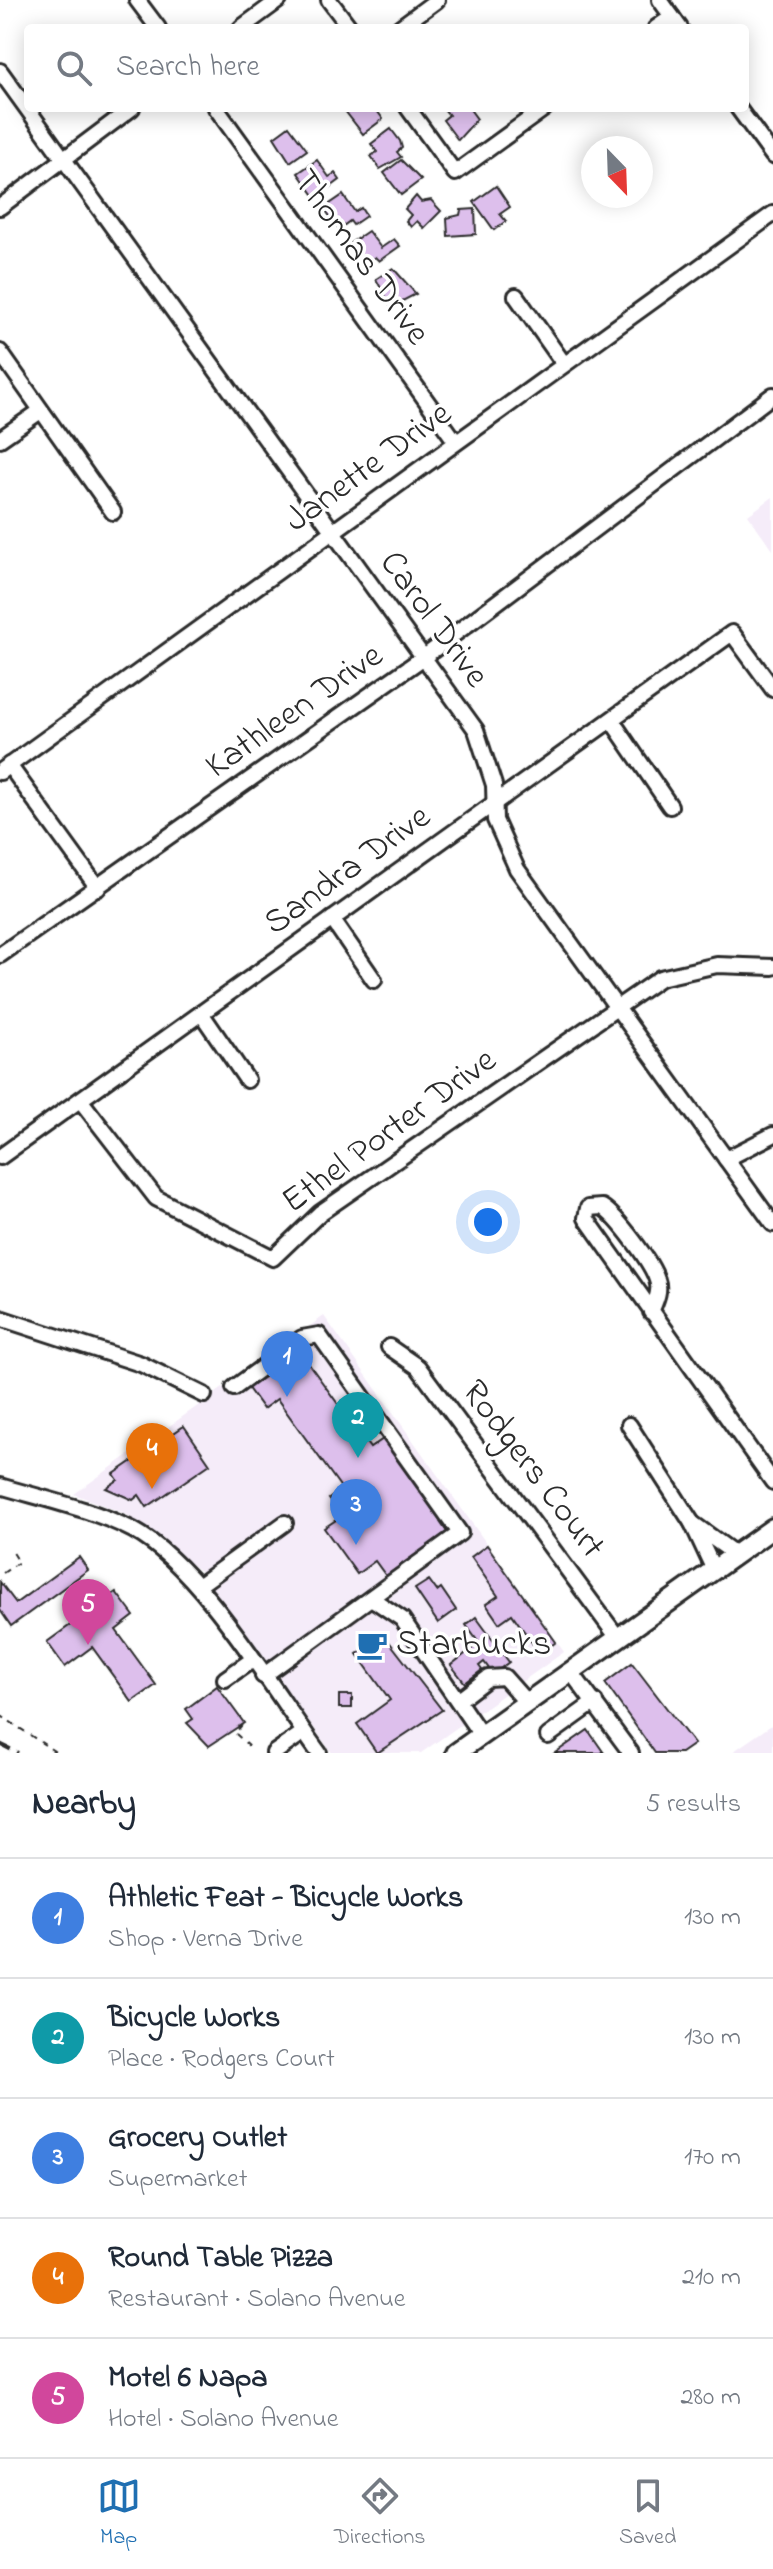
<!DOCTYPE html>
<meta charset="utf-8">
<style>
:root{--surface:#fff;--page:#f2f2f3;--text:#1f2937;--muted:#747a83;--line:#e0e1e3;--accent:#1f6fb2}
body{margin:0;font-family:"Indie Flower",sans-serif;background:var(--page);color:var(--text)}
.compass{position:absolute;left:581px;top:136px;width:72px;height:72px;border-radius:50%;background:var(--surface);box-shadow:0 4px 20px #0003;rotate:157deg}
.you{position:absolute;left:488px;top:1222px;width:28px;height:28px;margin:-20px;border:6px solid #fff;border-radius:50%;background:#1a73e8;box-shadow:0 0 0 12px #1a73e833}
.badge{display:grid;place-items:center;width:52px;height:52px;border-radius:50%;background:var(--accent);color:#fff;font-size:26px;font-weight:700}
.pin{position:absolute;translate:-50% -66px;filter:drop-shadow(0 2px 4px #0008)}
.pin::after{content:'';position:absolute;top:42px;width:28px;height:24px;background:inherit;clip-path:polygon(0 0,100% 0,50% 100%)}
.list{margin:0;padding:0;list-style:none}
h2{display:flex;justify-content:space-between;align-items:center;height:104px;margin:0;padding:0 32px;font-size:34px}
h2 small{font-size:26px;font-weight:400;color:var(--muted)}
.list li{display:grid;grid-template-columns:52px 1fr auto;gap:24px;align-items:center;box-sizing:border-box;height:120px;padding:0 32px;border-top:2px solid var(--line)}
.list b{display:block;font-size:30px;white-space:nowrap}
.list p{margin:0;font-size:26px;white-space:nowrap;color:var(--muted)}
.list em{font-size:26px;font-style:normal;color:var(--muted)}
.icon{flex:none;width:44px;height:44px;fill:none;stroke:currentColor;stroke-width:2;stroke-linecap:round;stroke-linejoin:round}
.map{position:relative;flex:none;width:773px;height:1753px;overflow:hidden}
.search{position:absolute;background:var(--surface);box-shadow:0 4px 20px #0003;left:24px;right:24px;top:24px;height:88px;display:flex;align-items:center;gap:20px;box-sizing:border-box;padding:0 28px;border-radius:8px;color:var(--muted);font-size:30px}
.sheet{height:704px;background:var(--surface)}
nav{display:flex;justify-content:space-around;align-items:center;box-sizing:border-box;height:112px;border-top:2px solid var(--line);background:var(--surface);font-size:22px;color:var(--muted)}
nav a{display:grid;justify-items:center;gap:4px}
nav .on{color:var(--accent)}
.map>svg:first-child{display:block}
.built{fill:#f5ecf9}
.building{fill:#ddbfec;stroke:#2b2b2b;stroke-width:2}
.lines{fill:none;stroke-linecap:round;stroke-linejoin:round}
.minor-casing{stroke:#2b2b2b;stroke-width:20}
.major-casing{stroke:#2b2b2b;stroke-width:24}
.path{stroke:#2b2b2b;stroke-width:2;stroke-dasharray:6 6;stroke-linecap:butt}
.minor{stroke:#fff;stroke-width:14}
.major{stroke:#fff;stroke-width:18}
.rail{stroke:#2b2b2b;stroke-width:4;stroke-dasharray:12 6;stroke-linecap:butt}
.labels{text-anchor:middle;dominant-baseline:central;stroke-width:7;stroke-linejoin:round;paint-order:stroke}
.street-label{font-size:36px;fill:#2b2b2b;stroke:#fff}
.poi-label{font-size:36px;fill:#2b2b2b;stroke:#fff;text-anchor:start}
</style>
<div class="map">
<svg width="773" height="1753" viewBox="0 0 773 1753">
<rect width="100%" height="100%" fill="#fff"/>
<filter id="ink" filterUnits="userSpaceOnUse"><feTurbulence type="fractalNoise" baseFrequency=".0125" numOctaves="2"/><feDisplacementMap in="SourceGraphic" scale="16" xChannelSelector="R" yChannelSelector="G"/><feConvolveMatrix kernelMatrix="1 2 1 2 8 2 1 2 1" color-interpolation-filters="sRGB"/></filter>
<g filter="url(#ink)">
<g class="built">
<polygon points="773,497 773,550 748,515"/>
<polygon points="324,1316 564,1652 421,1753 332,1753 200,1571 126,1514 74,1494"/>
<polygon points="773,1724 773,1753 731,1753"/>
</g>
<g class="building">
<polygon points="349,108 375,108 383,119 363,134 345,111"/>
<polygon points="469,108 477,119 458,140 443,120 449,115 444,109"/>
<polygon points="289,126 307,150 290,162 274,137"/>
<polygon points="391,129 400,141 402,148 397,152 401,157 380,169 371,156 377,152 371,144"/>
<polygon points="317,160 329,177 335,173 340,180 316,198 298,173"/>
<polygon points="401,160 421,180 401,195 384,173"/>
<polygon points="496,186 510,207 500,214 506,221 494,230 474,202"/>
<polygon points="343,195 355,212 361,208 366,216 353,225 350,221 339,229 324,208"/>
<polygon points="416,196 421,202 431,200 441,211 424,228 417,221 411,227 406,221 411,215 405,209"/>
<polygon points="475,209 476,234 448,236 447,218 460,215 461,210"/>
<polygon points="368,231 381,248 394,239 400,246 379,261 375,257 365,264 349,244"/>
<polygon points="393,268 416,294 391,307 376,279"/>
<polygon points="298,1349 370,1448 383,1439 407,1473 413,1468 447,1516 440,1522 447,1532 386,1576 375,1561 357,1574 324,1528 342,1516 329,1499 342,1489 277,1399 263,1409 245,1384"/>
<polygon points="184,1426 210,1464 147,1507 139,1495 133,1500 106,1488 118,1480 114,1474"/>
<polygon points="487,1545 556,1642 540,1654 512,1614 499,1623 486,1604 498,1596 471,1557"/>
<polygon points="79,1557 88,1570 11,1626 0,1610 0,1582 16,1603"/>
<polygon points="429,1580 437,1591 441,1588 456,1610 438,1623 415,1589"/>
<polygon points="116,1592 134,1616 116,1630 156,1685 132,1702 92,1647 65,1667 47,1642"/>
<polygon points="476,1617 509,1662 493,1674 484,1662 479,1666 482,1670 465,1683 451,1665 479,1643 466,1625"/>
<polygon points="384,1635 442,1710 377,1753 357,1724 390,1700 357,1654"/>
<polygon points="632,1663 694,1744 681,1753 655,1753 605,1683"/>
<polygon points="217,1686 244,1723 209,1746 187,1723 193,1719 186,1709"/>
<rect x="339" y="1695" width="13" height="13"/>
<polygon points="588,1730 604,1753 555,1753"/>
</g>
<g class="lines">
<defs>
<g id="minor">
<polyline points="137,0 158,28"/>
<polyline points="329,0 350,28"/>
<polyline points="660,0 680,28"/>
<polyline points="241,28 279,0"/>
<polyline points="399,28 437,0"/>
<polyline points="656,28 672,17"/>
<polyline points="0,71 476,730 494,785 495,820 517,869 773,1224"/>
<polyline points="216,108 456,442"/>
<polyline points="408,108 455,173 545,108"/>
<polyline points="738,108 773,156"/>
<polyline points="0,207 132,108"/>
<polyline points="516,296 564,364"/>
<polyline points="0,352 113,512"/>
<polyline points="0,439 39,412"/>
<polyline points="612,721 670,806"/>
<polyline points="9,765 98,888"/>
<polyline points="0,772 773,214"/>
<polyline points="332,919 374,980"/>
<polyline points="0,955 424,657 773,395"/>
<polyline points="201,1013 247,1080"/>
<polyline points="81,1101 156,1198 273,1258 320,1213 660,978 717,965 773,967"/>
<polyline points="0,1157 732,633 773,689"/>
<polyline points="726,1159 773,1135"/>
<path d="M651,1312c4,-10 10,-21 6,-32 -5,-17 -40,-64 -55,-73l-14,1 -2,10 187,264"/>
<polyline points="0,1318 141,1364 204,1395"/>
<polyline points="389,1347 418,1367 618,1638"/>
<polyline points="234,1388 302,1338 319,1335 460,1533 263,1676"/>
<polyline points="629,1425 692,1523"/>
<path d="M0,1486c44,13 92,23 133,44 67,36 140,160 186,223"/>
<polyline points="714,1570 692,1523 735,1554"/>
<polyline points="198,1586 285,1523"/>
<polyline points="371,1598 402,1619 481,1735"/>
<polyline points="571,1672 631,1753"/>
<polyline points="225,1679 252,1660"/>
<polyline points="459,1700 488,1678 504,1677 527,1703"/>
<polyline points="548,1736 595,1702"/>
<polyline points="274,1753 304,1732"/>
</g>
<polyline id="major" points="456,1753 773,1528"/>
</defs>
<use href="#minor" class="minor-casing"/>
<use href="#major" class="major-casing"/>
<g class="path">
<polyline points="3,1573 19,1562 12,1551"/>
<polyline points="0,1715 57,1753"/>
<polyline points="242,1725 235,1733 252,1749"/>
</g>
<use href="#minor" class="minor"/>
<use href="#major" class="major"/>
<polyline class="rail" points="0,1744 18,1753"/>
</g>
</g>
<defs>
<symbol id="cafe-bare" viewBox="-9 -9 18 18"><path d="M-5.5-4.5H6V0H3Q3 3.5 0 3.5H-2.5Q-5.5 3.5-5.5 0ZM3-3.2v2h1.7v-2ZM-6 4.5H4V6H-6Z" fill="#1f6fb2" stroke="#fff" stroke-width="2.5" paint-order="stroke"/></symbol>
</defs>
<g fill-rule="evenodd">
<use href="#cafe-bare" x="350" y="1623" width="44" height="44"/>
</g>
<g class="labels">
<g class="street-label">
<text transform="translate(360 258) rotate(54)">Thomas Drive</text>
<text transform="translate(369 468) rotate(-36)">Janette Drive</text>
<text transform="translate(433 620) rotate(54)">Carol Drive</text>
<text transform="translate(295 712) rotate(-35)">Kathleen Drive</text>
<text transform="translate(348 871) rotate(-36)">Sandra Drive</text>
<text transform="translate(390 1132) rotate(-36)">Ethel Porter Drive</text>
<text transform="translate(532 1470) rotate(53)">Rodgers Court</text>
</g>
<g class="poi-label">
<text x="396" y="1645">Starbucks</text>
</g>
</g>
</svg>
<svg class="compass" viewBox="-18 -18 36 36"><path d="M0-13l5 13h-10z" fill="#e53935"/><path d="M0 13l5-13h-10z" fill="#747a83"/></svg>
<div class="you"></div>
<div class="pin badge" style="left:287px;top:1397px;background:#3f7fe0">1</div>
<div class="pin badge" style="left:358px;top:1458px;background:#0f9aa8">2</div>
<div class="pin badge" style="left:356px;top:1545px;background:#3f7fe0">3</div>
<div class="pin badge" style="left:152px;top:1489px;background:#e8710a">4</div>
<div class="pin badge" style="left:88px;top:1645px;background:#d1479c">5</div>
<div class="search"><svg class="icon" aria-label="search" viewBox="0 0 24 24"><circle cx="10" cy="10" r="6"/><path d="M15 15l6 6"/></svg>Search here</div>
</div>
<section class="sheet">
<h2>Nearby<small>5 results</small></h2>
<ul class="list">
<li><span class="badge" style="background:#3f7fe0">1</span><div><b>Athletic Feat - Bicycle Works</b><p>Shop · Verna Drive</p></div><em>130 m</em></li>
<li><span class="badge" style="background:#0f9aa8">2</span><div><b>Bicycle Works</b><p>Place · Rodgers Court</p></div><em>130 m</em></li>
<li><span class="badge" style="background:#3f7fe0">3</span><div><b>Grocery Outlet</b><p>Supermarket</p></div><em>170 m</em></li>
<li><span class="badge" style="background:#e8710a">4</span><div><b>Round Table Pizza</b><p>Restaurant · Solano Avenue</p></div><em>210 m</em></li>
<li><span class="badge" style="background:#d1479c">5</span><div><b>Motel 6 Napa</b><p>Hotel · Solano Avenue</p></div><em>280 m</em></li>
</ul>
</section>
<nav>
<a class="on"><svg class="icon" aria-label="map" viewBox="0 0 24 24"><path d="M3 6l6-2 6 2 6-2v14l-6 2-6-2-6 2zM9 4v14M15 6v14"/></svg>Map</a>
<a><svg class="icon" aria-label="directions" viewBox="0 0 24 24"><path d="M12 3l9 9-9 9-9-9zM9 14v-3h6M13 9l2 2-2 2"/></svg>Directions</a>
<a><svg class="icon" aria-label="saved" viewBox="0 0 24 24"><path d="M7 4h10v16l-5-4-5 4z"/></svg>Saved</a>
</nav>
